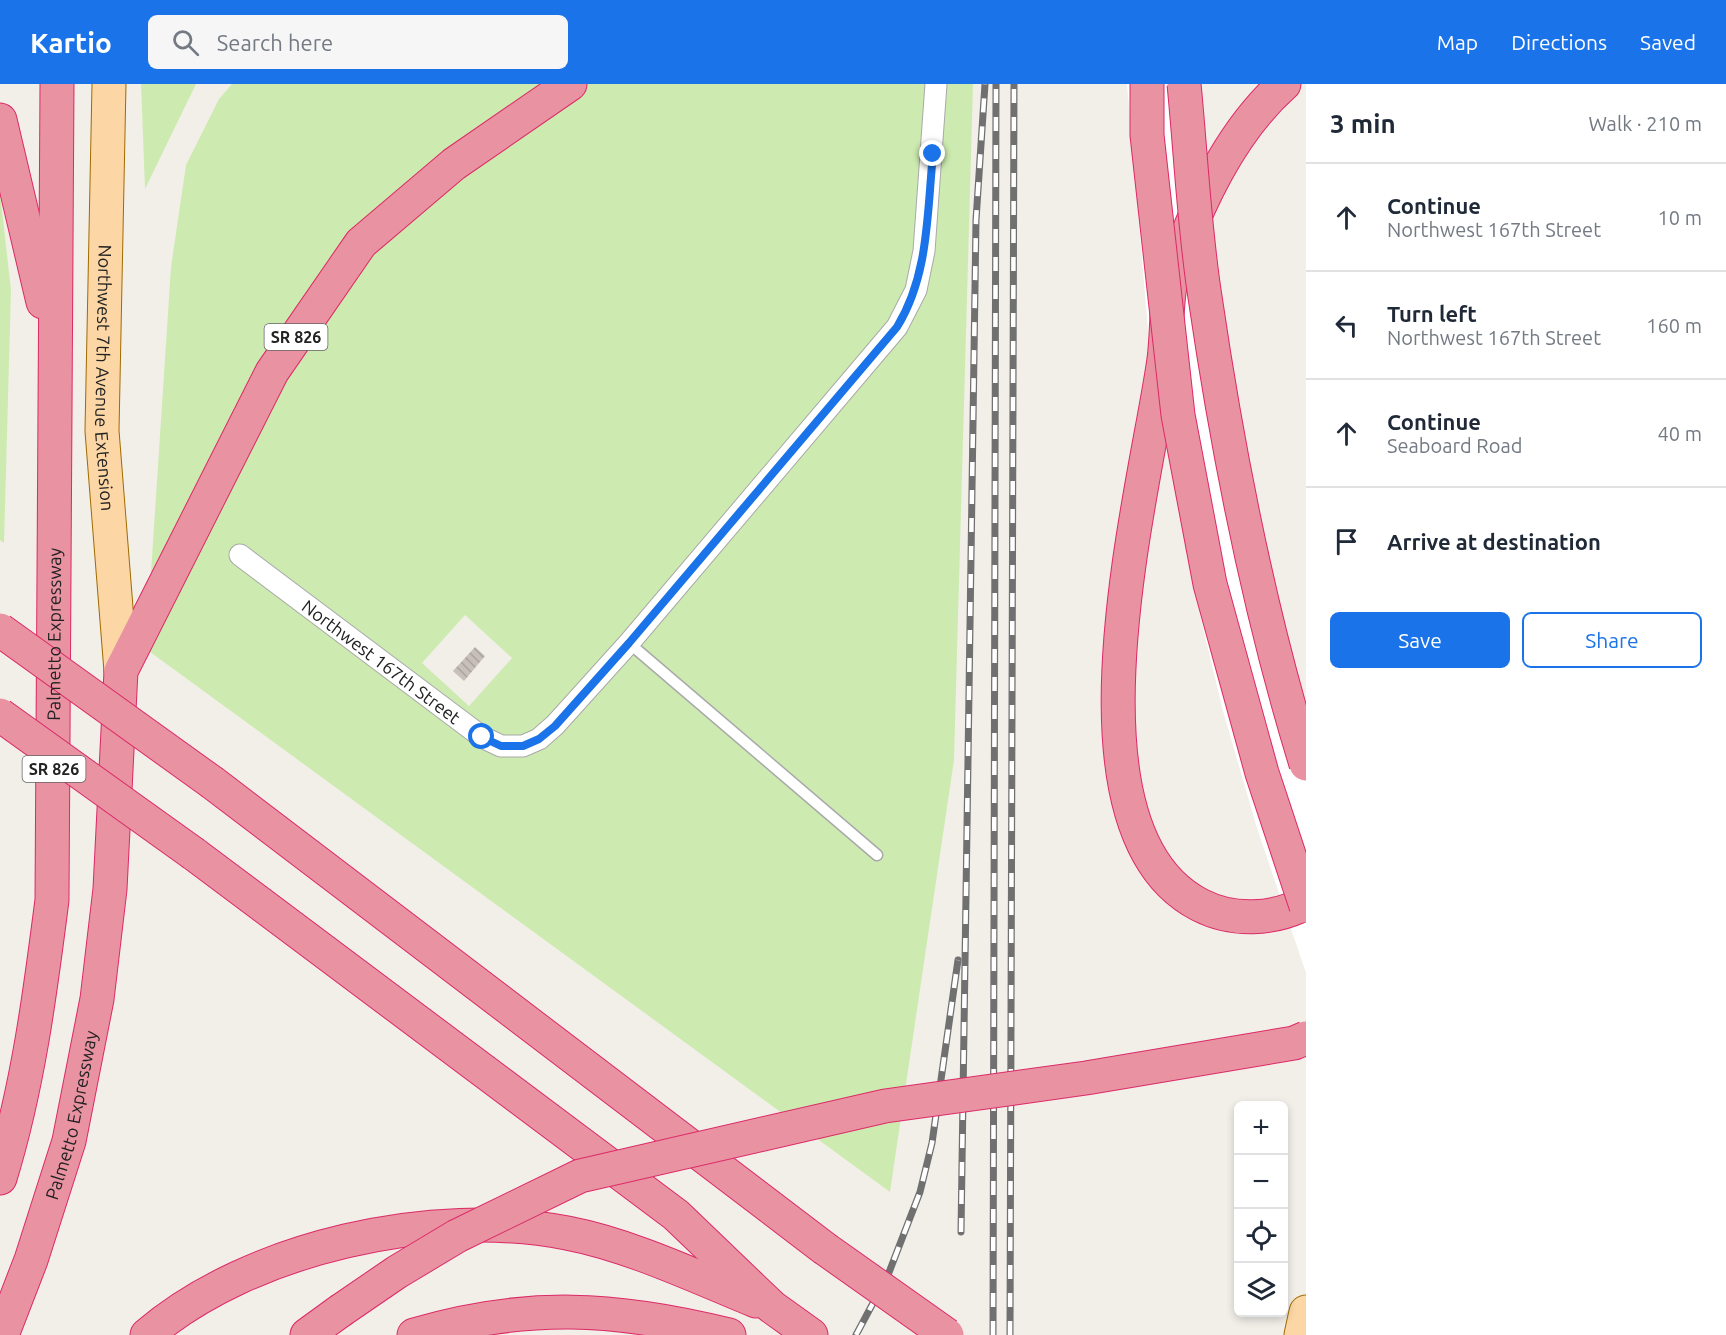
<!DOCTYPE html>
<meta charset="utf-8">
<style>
:root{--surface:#fff;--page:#f6f6f7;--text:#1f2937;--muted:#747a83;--line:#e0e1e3;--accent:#1a73e8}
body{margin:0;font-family:Ubuntu,sans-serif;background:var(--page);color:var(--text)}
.controls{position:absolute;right:18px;bottom:18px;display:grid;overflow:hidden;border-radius:9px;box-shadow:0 3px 9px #0003}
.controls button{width:54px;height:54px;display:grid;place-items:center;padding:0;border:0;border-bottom:2px solid var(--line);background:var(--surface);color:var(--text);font:30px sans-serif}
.stop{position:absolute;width:18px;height:18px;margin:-14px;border:4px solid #1a73e8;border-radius:50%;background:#fff}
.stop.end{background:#1a73e8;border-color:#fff;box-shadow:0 2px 6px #0008}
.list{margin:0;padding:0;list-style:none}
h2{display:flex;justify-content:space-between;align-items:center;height:78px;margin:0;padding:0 24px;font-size:26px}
h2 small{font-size:20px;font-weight:400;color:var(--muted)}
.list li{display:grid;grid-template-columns:39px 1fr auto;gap:18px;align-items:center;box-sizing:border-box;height:108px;padding:0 24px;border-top:2px solid var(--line)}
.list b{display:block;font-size:22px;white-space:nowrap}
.list p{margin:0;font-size:20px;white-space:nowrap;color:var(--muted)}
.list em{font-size:20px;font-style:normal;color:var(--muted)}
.actions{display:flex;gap:12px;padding:18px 24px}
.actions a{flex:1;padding:14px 0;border:2px solid var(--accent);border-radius:9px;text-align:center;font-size:21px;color:var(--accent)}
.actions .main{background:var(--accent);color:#fff}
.icon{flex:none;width:33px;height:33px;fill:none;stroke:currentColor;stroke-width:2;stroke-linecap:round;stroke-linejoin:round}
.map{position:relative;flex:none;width:1306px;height:1251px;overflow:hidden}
header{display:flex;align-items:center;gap:36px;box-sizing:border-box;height:84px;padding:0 30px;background:var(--accent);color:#fff}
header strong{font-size:28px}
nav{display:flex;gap:33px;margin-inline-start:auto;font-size:21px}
.search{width:420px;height:54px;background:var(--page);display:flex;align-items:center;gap:15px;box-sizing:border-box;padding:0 21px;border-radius:9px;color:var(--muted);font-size:22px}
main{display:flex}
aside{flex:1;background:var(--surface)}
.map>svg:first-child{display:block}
.grass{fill:#cdebb0;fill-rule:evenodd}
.pier{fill:#fff}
.building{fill:url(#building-back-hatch)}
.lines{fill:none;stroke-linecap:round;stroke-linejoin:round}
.lane-casing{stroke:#a9a9a9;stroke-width:13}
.street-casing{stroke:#a9a9a9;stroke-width:23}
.primary-casing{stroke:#a06b00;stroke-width:35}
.highway-casing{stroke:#dc2a67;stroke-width:35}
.lane{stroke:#fff;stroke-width:10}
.street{stroke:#fff;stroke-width:21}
.primary{stroke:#fcd6a4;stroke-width:33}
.highway{stroke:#e892a2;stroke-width:33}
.rail-casing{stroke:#707070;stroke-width:7}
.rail{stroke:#fff;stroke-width:4.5;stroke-dasharray:14;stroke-linecap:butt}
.highway-bridge-casing{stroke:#dc2a67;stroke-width:35;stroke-linecap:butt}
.highway-bridge{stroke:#e892a2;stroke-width:33}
.route{stroke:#1a73e8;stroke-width:8}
.labels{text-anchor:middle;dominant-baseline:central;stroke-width:4.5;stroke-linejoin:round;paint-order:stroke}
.shield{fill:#fff;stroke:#646464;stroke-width:1.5}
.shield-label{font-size:16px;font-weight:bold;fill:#222}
.street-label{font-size:18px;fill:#222;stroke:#fff}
</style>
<header>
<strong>Kartio</strong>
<div class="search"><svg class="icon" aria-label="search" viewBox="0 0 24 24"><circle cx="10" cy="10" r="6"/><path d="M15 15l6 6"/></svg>Search here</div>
<nav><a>Map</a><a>Directions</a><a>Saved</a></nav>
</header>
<main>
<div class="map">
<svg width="1306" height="1251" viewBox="0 0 1306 1251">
<defs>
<pattern id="building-back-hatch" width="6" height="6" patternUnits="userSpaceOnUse" patternTransform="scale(1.5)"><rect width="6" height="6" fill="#c7bfb8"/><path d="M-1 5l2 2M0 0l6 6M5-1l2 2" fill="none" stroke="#aba49e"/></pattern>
</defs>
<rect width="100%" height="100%" fill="#f2efe9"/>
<g class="grass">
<polygon points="141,0 196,0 145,105"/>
<path d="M232,0h741l-19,676 -64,432 -744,-543 25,-382 15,-102 33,-66zM465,531l47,43 -43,48 -47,-43z"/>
<polygon points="0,109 11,206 4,459 0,456"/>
</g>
<polygon class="pier" points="1127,0 1196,0 1221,274 1306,668 1306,889 1257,744 1223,627 1192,498 1149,257"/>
<polygon class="building" points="475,563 485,572 464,597 453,587"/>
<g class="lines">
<defs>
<polyline id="lane" points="629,559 877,771"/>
<g id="street">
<path id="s1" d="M240,471l242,182 19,9h22l16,-7 16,-14 74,-82 268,-316 19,-37 8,-39 12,-167"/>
</g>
<g id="primary">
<path id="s2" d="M109,0l-7,347 19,240"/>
<polyline points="1301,1251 1306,1228"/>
</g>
<g id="highway">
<path d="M1284,0c-54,48 -87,121 -111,188 -8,24 -5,67 -10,94 -19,128 -109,464 37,539 33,17 73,15 106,-2"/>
<polyline points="0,36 43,218"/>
<polyline points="213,699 824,1164"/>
<polyline points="194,770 676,1131 772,1223 811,1251"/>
<path id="s3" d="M0,1094c28,-91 40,-184 52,-278l5,-816"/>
<path id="s4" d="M2,1251l29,-75 38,-119 28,-142 13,-110 11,-218 151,-299 89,-129 93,-79 116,-80"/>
<path d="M147,1251c104,-89 287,-128 420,-102 63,12 130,44 189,68"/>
<polyline points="307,1251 340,1227"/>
<path d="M414,1251c112,-33 202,-28 315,0"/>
</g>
</defs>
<use href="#lane" class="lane-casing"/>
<use href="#street" class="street-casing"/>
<use href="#primary" class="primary-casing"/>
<use href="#highway" class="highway-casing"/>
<use href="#lane" class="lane"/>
<use href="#street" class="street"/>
<use href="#primary" class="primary"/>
<use href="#highway" class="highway"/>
<defs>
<g id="rail">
<polyline points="961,1148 976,136 985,0"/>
<polyline points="856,1251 888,1191 920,1108 932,1059 958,876"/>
<polyline points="993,1251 996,0"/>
<polyline points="1010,1251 1014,0"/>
</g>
</defs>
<use href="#rail" class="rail-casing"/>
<use href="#rail" class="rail"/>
<defs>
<g id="highway-bridge">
<polyline points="1147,0 1147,51 1178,331 1210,500 1262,689 1306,822"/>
<path d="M1184,0c7,71 10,143 21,213 23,157 54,315 101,467"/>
<polyline points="0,546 213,699"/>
<polyline points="0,631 194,770"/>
<polyline points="824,1164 947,1251"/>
<polyline points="340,1227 397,1188 457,1152 580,1092 885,1022 1086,994 1294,959 1306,954"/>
</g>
</defs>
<use href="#highway-bridge" class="highway-bridge-casing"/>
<use href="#highway-bridge" class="highway-bridge"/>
</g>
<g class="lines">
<path class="route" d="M482,653l19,9h22l16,-7 16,-13 74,-83 268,-316c32,-52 30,-114 36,-173"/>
</g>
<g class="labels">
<g class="shield">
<rect x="264.5" y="240" width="63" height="26" rx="4.5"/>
<rect x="22.5" y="672" width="63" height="26" rx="4.5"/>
</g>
<g class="shield-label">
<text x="296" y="253">SR 826</text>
<text x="54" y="685">SR 826</text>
</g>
<g class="street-label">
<text stroke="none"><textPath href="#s2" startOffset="294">Northwest 7th Avenue Extension</textPath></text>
<text stroke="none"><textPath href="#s3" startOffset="549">Palmetto Expressway</textPath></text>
<text stroke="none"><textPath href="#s1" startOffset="177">Northwest 167th Street</textPath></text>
<text stroke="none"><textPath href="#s4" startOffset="231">Palmetto Expressway</textPath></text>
</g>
</g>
</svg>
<div class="controls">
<button>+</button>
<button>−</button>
<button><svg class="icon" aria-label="locate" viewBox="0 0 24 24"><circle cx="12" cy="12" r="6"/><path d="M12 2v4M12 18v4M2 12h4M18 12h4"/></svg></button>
<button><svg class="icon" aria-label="layers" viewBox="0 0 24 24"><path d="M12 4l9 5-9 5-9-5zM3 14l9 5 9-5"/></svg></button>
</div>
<div class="stop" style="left:482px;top:653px"></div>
<div class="stop end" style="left:933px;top:70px"></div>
</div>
<aside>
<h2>3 min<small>Walk · 210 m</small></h2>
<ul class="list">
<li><svg class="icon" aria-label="ahead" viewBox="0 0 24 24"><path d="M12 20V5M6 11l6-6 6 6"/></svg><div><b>Continue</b><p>Northwest 167th Street</p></div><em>10 m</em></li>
<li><svg class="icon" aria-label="left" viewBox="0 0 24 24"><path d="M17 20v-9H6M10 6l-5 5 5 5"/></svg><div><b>Turn left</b><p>Northwest 167th Street</p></div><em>160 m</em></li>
<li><svg class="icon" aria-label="ahead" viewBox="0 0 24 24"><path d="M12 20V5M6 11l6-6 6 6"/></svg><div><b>Continue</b><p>Seaboard Road</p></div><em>40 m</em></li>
<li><svg class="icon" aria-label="arrive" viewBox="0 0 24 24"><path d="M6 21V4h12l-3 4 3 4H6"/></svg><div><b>Arrive at destination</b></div></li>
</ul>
<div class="actions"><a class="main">Save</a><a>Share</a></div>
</aside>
</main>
